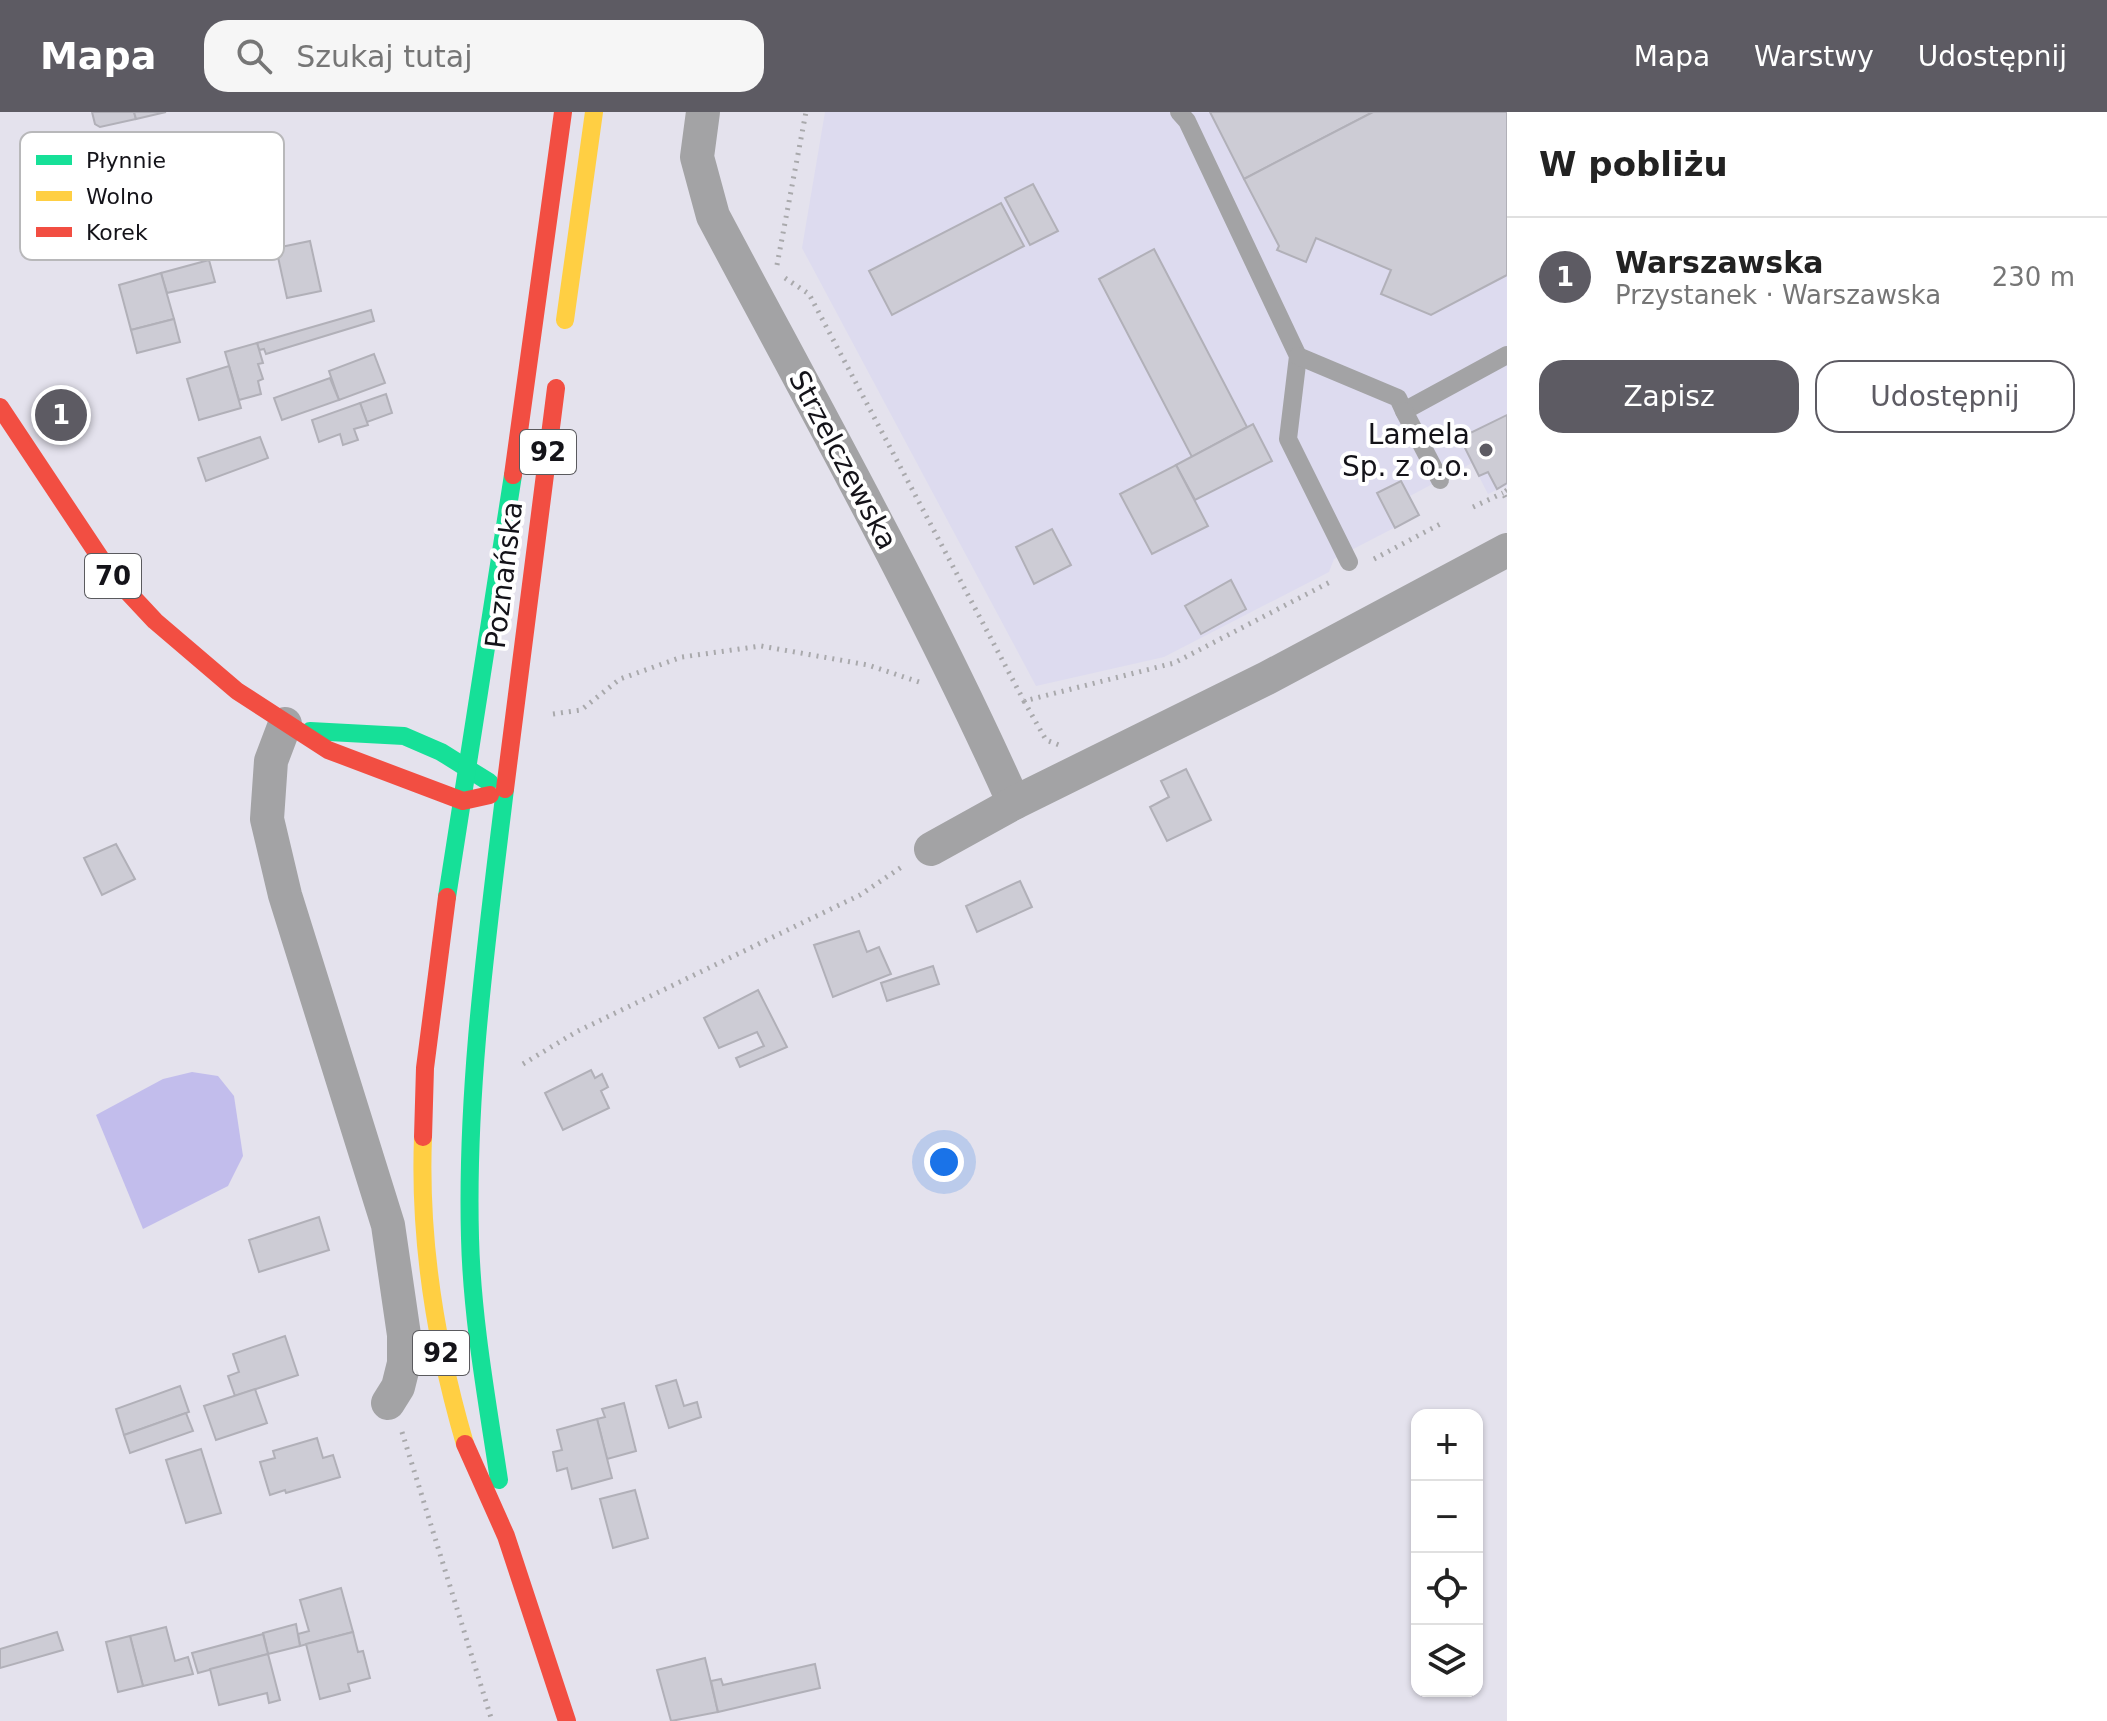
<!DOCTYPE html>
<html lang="pl">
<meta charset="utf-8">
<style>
:root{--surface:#fff;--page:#f6f6f6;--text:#222;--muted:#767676;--line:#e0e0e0;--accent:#5d5b63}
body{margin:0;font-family:"DejaVu Sans",sans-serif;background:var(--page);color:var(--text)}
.controls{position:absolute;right:24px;bottom:24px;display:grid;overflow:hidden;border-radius:16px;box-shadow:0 2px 6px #0004}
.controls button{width:72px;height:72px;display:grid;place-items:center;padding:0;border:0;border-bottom:2px solid var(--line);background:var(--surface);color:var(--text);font:40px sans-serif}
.you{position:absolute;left:944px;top:1050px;width:28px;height:28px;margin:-20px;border:6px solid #fff;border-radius:50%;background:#1a73e8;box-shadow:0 0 0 12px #1a73e833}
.badge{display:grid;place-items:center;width:52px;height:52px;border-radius:50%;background:var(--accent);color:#fff;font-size:26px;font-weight:700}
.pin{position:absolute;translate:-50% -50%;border:4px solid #fff;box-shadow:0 2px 8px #0006}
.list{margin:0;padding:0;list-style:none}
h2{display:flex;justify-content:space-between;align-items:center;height:104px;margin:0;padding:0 32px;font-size:34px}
h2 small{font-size:26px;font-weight:400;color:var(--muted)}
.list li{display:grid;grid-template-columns:52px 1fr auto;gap:24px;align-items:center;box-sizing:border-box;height:120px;padding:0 32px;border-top:2px solid var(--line)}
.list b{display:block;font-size:30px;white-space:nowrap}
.list p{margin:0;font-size:26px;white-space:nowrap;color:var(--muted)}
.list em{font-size:26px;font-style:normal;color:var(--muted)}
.actions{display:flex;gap:16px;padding:24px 32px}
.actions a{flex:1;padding:18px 0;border:2px solid var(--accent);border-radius:24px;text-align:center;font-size:28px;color:var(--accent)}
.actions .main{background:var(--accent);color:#fff}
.icon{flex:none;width:44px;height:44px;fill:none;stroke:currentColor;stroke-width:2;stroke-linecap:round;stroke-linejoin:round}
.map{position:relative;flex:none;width:1507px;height:1609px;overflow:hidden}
header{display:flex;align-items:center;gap:48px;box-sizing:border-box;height:112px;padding:0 40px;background:var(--accent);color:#fff}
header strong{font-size:38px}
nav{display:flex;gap:44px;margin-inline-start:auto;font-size:28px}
.search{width:560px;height:72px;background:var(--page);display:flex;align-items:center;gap:20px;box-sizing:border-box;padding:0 28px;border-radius:24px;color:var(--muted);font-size:30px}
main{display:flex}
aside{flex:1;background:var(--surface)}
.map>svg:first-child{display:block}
.built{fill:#dddbef}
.water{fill:#c2bdec}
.building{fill:#cdccd5;stroke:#b1b0b8;stroke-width:2}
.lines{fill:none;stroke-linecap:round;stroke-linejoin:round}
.path{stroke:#a9a9ac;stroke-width:5;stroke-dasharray:2 6;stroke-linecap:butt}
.lane{stroke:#a3a3a5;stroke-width:18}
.street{stroke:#a3a3a5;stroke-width:34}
.fast{stroke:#16e098;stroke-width:18}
.slow{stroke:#ffcf43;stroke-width:18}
.jam{stroke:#f24e42;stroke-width:18}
.poi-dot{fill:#5d5b63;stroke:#fff;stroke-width:3}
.labels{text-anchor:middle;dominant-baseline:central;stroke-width:8;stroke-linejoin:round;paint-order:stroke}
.shield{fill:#fff;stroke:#5a5a5e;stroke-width:2}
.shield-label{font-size:26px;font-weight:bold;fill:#141319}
.poi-label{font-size:28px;fill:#141319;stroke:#fff;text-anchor:end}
.street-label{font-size:28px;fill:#141319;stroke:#fff}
.key{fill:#fff;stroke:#b8b8ba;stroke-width:2}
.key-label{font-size:22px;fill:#141319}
</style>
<header>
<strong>Mapa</strong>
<div class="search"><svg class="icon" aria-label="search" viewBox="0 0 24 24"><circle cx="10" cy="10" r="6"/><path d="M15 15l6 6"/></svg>Szukaj tutaj</div>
<nav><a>Mapa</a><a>Warstwy</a><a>Udostępnij</a></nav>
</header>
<main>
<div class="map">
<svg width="1507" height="1609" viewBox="0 0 1507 1609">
<rect width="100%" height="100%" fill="#e4e2ed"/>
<polygon class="built" points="825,0 1507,0 1507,373 1488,382 1472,351 1410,384 1419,403 1334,447 1329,460 1164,545 1036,574 802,136"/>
<polygon class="water" points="192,960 218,964 234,984 243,1044 228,1074 143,1117 96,1003 163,967"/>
<g class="building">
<polygon points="92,0 134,0 136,7 100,15 95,12"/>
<polygon points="134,0 166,0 136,7"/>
<polygon points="1210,0 1373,0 1244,67"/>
<polygon points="1373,0 1507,0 1507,163 1431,203 1381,182 1391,158 1316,126 1306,150 1277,138 1279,134 1244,67"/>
<polygon points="1033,72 1058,119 1030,133 1005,86"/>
<polygon points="1001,91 1024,134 892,203 869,159"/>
<polygon points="310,129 321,179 287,186 276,136"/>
<polygon points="1154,137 1247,315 1192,345 1099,167"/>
<polygon points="209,148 215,170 167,181 161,161"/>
<polygon points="161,161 174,207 131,218 119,173"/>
<polygon points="371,198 374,209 266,242 264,237 259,238 257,231"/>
<polygon points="174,207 180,230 137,241 131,218"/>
<polygon points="257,231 263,251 258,252 263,267 258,269 261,282 239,288 225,240"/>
<polygon points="374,242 385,271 339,288 329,259"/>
<polygon points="229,254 241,296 199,308 187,267"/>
<polygon points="330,266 339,288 282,308 274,286"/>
<polygon points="386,282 392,301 367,310 360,291"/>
<polygon points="360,291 368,313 354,317 358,328 343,333 340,322 319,330 312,308"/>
<polygon points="1507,303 1507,371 1497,377 1488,360 1479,364 1460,326"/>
<polygon points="1253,312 1272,349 1195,388 1176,353"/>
<polygon points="260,325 268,346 206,369 198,346"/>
<polygon points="1176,353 1208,414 1152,442 1120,382"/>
<polygon points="1401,369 1419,403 1395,416 1377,381"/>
<polygon points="1052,417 1071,453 1034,472 1016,435"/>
<polygon points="1231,468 1246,497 1201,522 1185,494"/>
<polygon points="1186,657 1211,708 1167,729 1150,695 1169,685 1161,669"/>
<polygon points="116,732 135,767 102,783 84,746"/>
<polygon points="1020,769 1032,795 977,820 966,794"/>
<polygon points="859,819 867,840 879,835 891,862 833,885 814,833"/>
<polygon points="933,854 939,872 887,889 881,871"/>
<polygon points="758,878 787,935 740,955 736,946 764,934 757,920 719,936 704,906"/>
<polygon points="591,958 595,966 602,962 608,975 601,979 609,996 563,1018 545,981"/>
<polygon points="319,1105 329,1138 259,1160 249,1128"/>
<polygon points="285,1224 298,1263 235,1284 228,1264 239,1260 233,1242"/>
<polygon points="676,1268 684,1294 697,1290 701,1305 669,1316 656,1274"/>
<polygon points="180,1274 189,1300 124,1323 116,1297"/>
<polygon points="255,1277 267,1311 216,1328 204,1294"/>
<polygon points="624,1291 636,1339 607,1347 597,1307 605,1305 602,1297"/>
<polygon points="186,1301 193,1319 130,1341 124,1323"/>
<polygon points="597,1307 612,1366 572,1377 567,1356 557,1359 553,1340 562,1338 557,1318"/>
<polygon points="317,1326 323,1346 333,1343 340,1365 286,1381 285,1378 270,1383 260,1350 275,1346 273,1339"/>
<polygon points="201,1337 221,1401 186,1411 166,1348"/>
<polygon points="635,1378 648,1426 613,1436 600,1387"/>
<polygon points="341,1476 353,1520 300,1534 298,1522 309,1519 300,1488"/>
<polygon points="296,1512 300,1534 268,1542 263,1521"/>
<polygon points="166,1515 175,1549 188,1545 193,1562 143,1574 130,1524"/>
<polygon points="57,1520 63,1538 0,1556 0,1537"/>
<polygon points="353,1520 358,1540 363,1539 370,1566 348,1572 350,1579 320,1587 306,1532"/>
<polygon points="263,1522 268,1542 198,1561 192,1541"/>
<polygon points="130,1524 143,1574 118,1580 106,1530"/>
<polygon points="268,1542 280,1588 269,1591 267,1581 219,1593 210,1557"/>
<polygon points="705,1546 718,1600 671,1609 657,1558"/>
<polygon points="815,1552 820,1576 718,1600 711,1569 721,1567 723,1573"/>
</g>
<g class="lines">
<g class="path">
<polyline points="777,153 806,0"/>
<polyline points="785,166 809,182 1024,589 1174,551 1332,469"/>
<polyline points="1507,378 1503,381 1507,389"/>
<polyline points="1473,395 1503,381"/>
<polyline points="1374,447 1444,410"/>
<polyline points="1024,589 1046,628 1059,633"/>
<polyline points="553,602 581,598 620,567 682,545 761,534 868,553 919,570"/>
<polyline points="523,952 576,920 860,783 903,754"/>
<polyline points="402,1320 492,1609"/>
</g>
<g class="lane">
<polyline points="1179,0 1187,9 1298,244 1288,327 1349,450"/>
<polyline points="1298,244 1398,286 1404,299 1507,243"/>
<polyline points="1404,299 1440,368"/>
</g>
<g class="street">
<path d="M703,0l-6,45 16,59c103,194 211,386 301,587"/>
<polyline points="285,612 271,649 267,707 285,783 388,1113 404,1223 404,1251 398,1275 388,1291"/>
<polyline points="931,737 1014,691 1267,566 1507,438"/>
</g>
<g class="fast">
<polyline points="310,619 404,624 441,640 489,670"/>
<polyline points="447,785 513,363"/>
<path d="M499,1368c-12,-80 -27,-161 -29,-242 -4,-150 17,-300 35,-449"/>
</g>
<g class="slow">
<polyline points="565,208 594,0"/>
<path d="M423,1025c-4,103 13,208 42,307"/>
</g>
<g class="jam">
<polyline points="0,295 111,462 155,509 237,579 328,638 463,689 490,683"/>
<polyline points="513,363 563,0"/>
<polyline points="505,677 556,276"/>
<polyline points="423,1025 425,956 447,785"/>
<polyline points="465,1332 506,1424 567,1609"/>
</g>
</g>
<circle class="poi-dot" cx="1486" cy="338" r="8"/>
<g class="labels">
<g class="shield">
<rect x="520" y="318" width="56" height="44" rx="6"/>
<rect x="85" y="442" width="56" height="44" rx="6"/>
<rect x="413" y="1219" width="56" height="44" rx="6"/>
</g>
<g class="shield-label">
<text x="548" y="340">92</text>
<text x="113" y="464">70</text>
<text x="441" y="1241">92</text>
</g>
<g class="poi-label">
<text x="1470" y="322">Lamela<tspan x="1470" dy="32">Sp. z o.o.</tspan></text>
</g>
<g class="street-label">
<text transform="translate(843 348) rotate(62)">Strzelczewska</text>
<text transform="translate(504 463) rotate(-83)">Poznańska</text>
</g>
</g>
<rect x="20" y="20" width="264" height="128" rx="12" class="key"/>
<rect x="36" y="43" width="36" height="10" fill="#16e098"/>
<rect x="36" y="79" width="36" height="10" fill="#ffcf43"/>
<rect x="36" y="115" width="36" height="10" fill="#f24e42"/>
<g class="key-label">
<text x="86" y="56">Płynnie</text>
<text x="86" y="92">Wolno</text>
<text x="86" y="128">Korek</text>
</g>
</svg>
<div class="controls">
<button>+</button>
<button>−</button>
<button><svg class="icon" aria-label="locate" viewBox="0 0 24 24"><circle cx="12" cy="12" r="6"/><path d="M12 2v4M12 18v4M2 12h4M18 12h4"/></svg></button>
<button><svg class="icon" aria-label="layers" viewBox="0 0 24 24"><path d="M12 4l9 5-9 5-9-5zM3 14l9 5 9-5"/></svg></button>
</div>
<div class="you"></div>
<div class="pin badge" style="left:61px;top:303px">1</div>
</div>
<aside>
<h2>W pobliżu<small></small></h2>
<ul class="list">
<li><span class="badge">1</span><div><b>Warszawska</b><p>Przystanek · Warszawska</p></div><em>230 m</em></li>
</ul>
<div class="actions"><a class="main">Zapisz</a><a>Udostępnij</a></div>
</aside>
</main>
